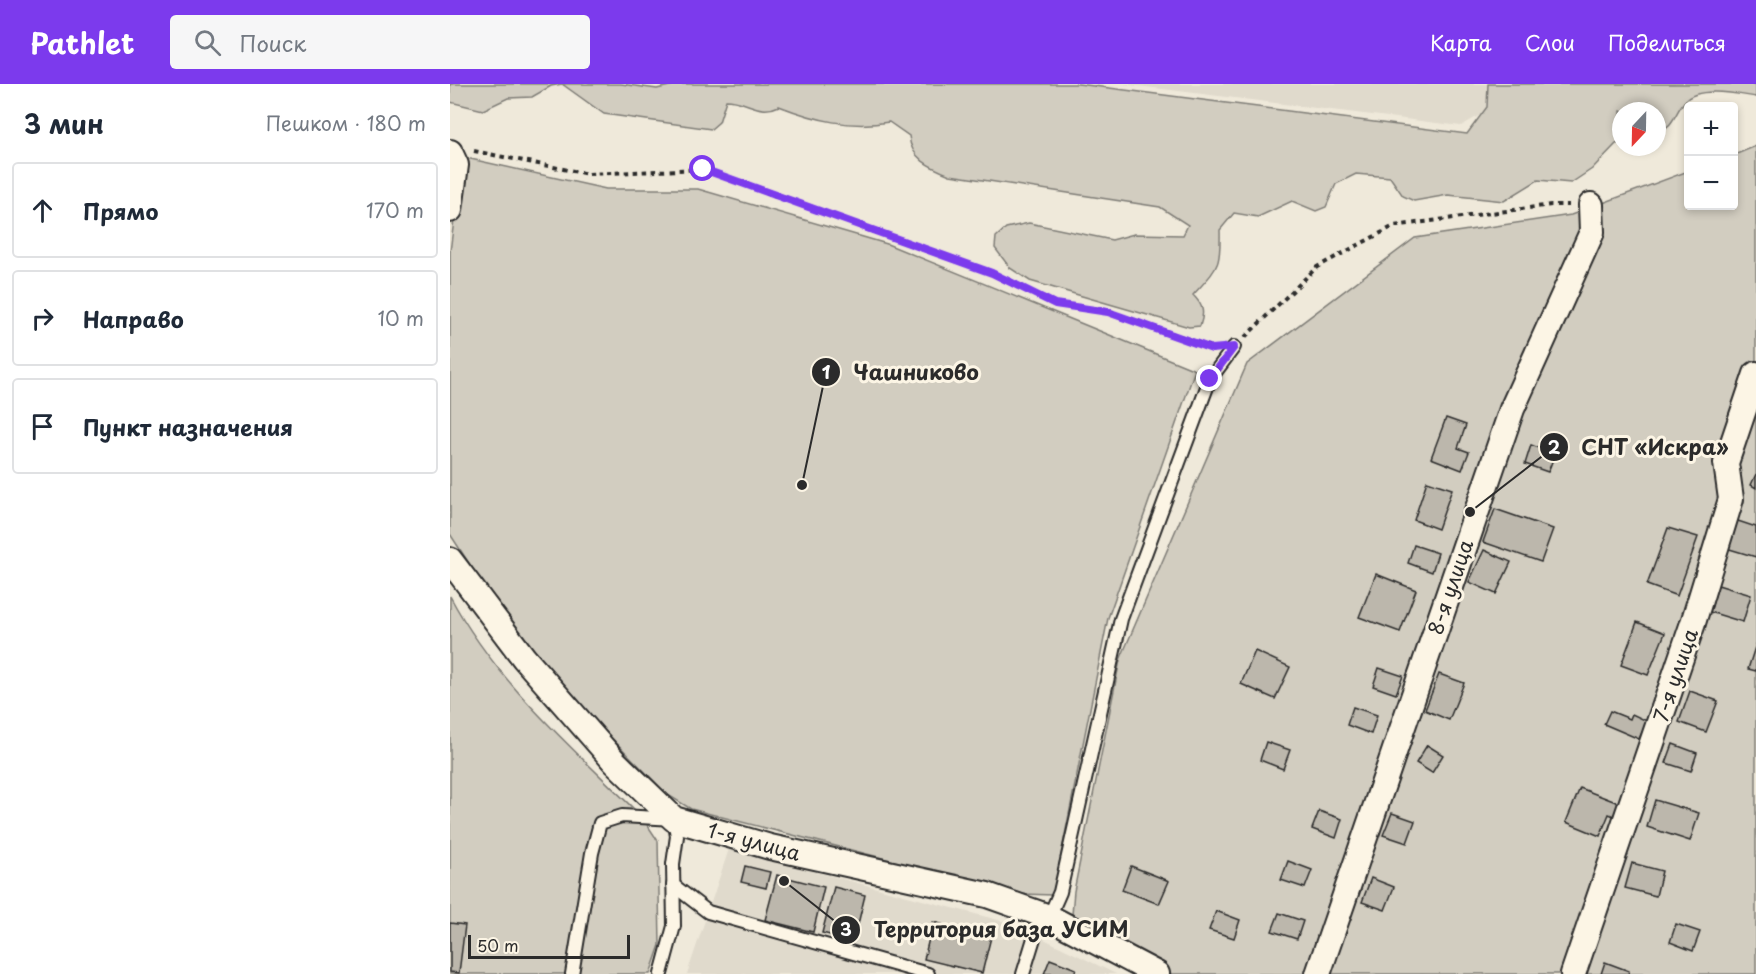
<!DOCTYPE html>
<html lang="ru">
<meta charset="utf-8">
<style>
:root{--surface:#fff;--page:#f6f6f7;--text:#1f2937;--muted:#747a83;--line:#e0e1e3;--accent:#7c3aed}
body{margin:0;font-family:"Playpen Sans",sans-serif;background:var(--page);color:var(--text)}
.controls{position:absolute;right:18px;top:18px;display:grid;overflow:hidden;border-radius:6px;box-shadow:0 3px 9px #0003}
.controls button{width:54px;height:54px;display:grid;place-items:center;padding:0;border:0;border-bottom:2px solid var(--line);background:var(--surface);color:var(--text);font:30px sans-serif}
.compass{position:absolute;left:1162px;top:18px;width:54px;height:54px;border-radius:50%;background:var(--surface);box-shadow:0 3px 9px #0003;rotate:202deg}
.scale{position:absolute;left:18px;bottom:15px;width:162px;box-sizing:border-box;padding-left:6px;border:3px solid #2b2b2b;border-top:0;font-size:16px;line-height:21px;white-space:nowrap;color:#2b2b2b;-webkit-text-stroke:4px #fcf5e5;paint-order:stroke}
.stop{position:absolute;width:18px;height:18px;margin:-14px;border:4px solid #7c3aed;border-radius:50%;background:#fff}
.stop.end{background:#7c3aed;border-color:#fff;box-shadow:0 2px 6px #0008}
.list{margin:0;padding:0;list-style:none}
h2{display:flex;justify-content:space-between;align-items:center;height:78px;margin:0;padding:0 24px;font-size:26px}
h2 small{font-size:20px;font-weight:400;color:var(--muted)}
.list li{display:grid;grid-template-columns:39px 1fr auto;gap:18px;align-items:center;box-sizing:border-box;height:96px;margin:0 12px 12px;padding:0 12px;border:2px solid var(--line);border-radius:6px}
.list b{display:block;font-size:22px;white-space:nowrap}
.list em{font-size:20px;font-style:normal;color:var(--muted)}
.icon{flex:none;width:33px;height:33px;fill:none;stroke:currentColor;stroke-width:2;stroke-linecap:round;stroke-linejoin:round}
.map{position:relative;flex:none;width:1306px;height:890px;overflow:hidden}
header{display:flex;align-items:center;gap:36px;box-sizing:border-box;height:84px;padding:0 30px;background:var(--accent);color:#fff}
header strong{font-size:28px}
nav{display:flex;gap:33px;margin-inline-start:auto;font-size:21px}
.search{width:420px;height:54px;background:var(--page);display:flex;align-items:center;gap:15px;box-sizing:border-box;padding:0 21px;border-radius:6px;color:var(--muted);font-size:22px}
main{display:flex}
aside{flex:1;background:var(--surface)}
.map>svg:first-child{display:block}
.built{fill:#e0dacc}
.green{fill:#d2cdc0;stroke:#7e7c76;stroke-width:1.5}
.building{fill:#bcb7ac;stroke:#2b2b2b;stroke-width:1.5}
.lines{fill:none;stroke-linecap:round;stroke-linejoin:round}
.service-casing{stroke:#2b2b2b;stroke-width:16}
.minor-casing{stroke:#2b2b2b;stroke-width:28}
.path{stroke:#2b2b2b;stroke-width:4;stroke-dasharray:4.5 4.5;stroke-linecap:butt}
.service{stroke:#fcf5e5;stroke-width:12}
.minor{stroke:#fcf5e5;stroke-width:24}
.route{stroke:#7c3aed;stroke-width:8}
.labels{text-anchor:middle;dominant-baseline:central;stroke-width:6;stroke-linejoin:round;paint-order:stroke}
.street-label{font-size:20px;fill:#2b2b2b;stroke:#fcf5e5}
.leader{fill:none;stroke:#2b2b2b;stroke-width:2}
.callout-dot{fill:#2b2b2b;stroke:#fcf5e5;stroke-width:2}
.mark-label{font-size:18px;text-anchor:middle;font-weight:bold;fill:#fff}
.callout-label{font-size:21px;text-anchor:middle;font-weight:bold;fill:#2b2b2b;stroke:#fcf5e5;stroke-width:6;stroke-linejoin:round;paint-order:stroke}
</style>
<header>
<strong>Pathlet</strong>
<div class="search"><svg class="icon" aria-label="search" viewBox="0 0 24 24"><circle cx="10" cy="10" r="6"/><path d="M15 15l6 6"/></svg>Поиск</div>
<nav><a>Карта</a><a>Слои</a><a>Поделиться</a></nav>
</header>
<main>
<aside>
<h2>3 мин<small>Пешком · 180 m</small></h2>
<ul class="list">
<li><svg class="icon" aria-label="ahead" viewBox="0 0 24 24"><path d="M12 20V5M6 11l6-6 6 6"/></svg><div><b>Прямо</b></div><em>170 m</em></li>
<li><svg class="icon" aria-label="right" viewBox="0 0 24 24"><path d="M7 20v-9h11M14 6l5 5-5 5"/></svg><div><b>Направо</b></div><em>10 m</em></li>
<li><svg class="icon" aria-label="arrive" viewBox="0 0 24 24"><path d="M6 21V4h12l-3 4 3 4H6"/></svg><div><b>Пункт назначения</b></div></li>
</ul>
</aside>
<div class="map">
<svg width="1306" height="890" viewBox="0 0 1306 890">
<rect width="100%" height="100%" fill="#efe9da"/>
<filter id="ink" filterUnits="userSpaceOnUse"><feTurbulence type="fractalNoise" baseFrequency=".0167" numOctaves="2"/><feDisplacementMap in="SourceGraphic" scale="12" xChannelSelector="R" yChannelSelector="G"/><feConvolveMatrix kernelMatrix="1 2 1 2 8 2 1 2 1" color-interpolation-filters="sRGB"/></filter>
<g filter="url(#ink)">
<g class="built">
<polygon points="672,0 1084,0 1011,42"/>
<polygon points="279,765 563,840 666,890 237,890"/>
</g>
<g class="green">
<path d="M0,0h171l36,5 21,-5h400l389,50 20,-27 1,-23h268v13c-18,-3 -59,-12 -72,5 -10,12 -9,24 -27,30v-21h-36v32l-5,1 -24,25 -21,14 -33,-3 -34,21 -56,-6 -34,6 -11,-5 -13,-19 -34,-3 -20,10 -10,23 -10,4 -24,-10 -34,16 -24,-4 -14,17c1,38 -2,37 -27,65 10,10 12,17 7,31l-11,1 -159,-46 -20,-13 -15,-20 1,-11 10,-9 23,-5 83,17 22,-6 49,1 5,-10 -28,-18 -210,-32c-20,-8 -39,-16 -41,-39l-20,-14c-39,7 -74,-2 -110,-16 -20,10 -32,-6 -53,-6l-7,22 -8,7 -107,-15 -42,-30 -11,2 -19,11 -24,1 -25,12 -33,-8z"/>
<polygon points="1306,62 1306,890 722,890 621,842 624,807 670,576 797,280 965,154 1121,131 1238,87 1238,122 1284,122 1284,71"/>
<polygon points="16,74 156,105 248,105 437,160 745,286 658,534 603,811 573,810 241,725 218,711 115,607 50,527 0,450 0,168 8,104"/>
<path d="M0,512c46,87 123,152 192,221l16,24 2,104 -10,29h-200z"/>
</g>
<g class="building">
<polygon points="996,334 1016,341 1008,364 1019,368 1012,386 981,374"/>
<polygon points="1081,361 1105,370 1098,388 1075,380"/>
<polygon points="1306,390 1306,404 1301,401"/>
<polygon points="977,397 1002,405 988,445 964,436"/>
<polygon points="1045,425 1103,445 1091,478 1033,458"/>
<polygon points="1285,436 1306,443 1306,473 1276,464"/>
<polygon points="1218,444 1248,453 1227,512 1197,501"/>
<polygon points="964,461 988,469 982,488 958,479"/>
<polygon points="1034,466 1061,478 1046,510 1019,498"/>
<polygon points="926,490 966,506 950,548 909,533"/>
<polygon points="1268,501 1301,511 1293,538 1260,528"/>
<polygon points="1187,538 1215,549 1198,591 1171,581"/>
<polygon points="1306,560 1306,587 1298,585"/>
<polygon points="805,567 840,583 825,615 791,600"/>
<polygon points="929,584 953,592 946,610 923,602"/>
<polygon points="989,590 1014,599 999,636 975,626"/>
<polygon points="1240,607 1268,617 1256,648 1229,638"/>
<polygon points="903,623 927,631 921,650 897,641"/>
<polygon points="1160,627 1180,635 1182,630 1197,637 1189,655 1154,640"/>
<polygon points="816,658 840,666 833,685 810,676"/>
<polygon points="1223,660 1247,669 1241,687 1216,679"/>
<polygon points="977,661 993,671 982,689 966,679"/>
<polygon points="1130,704 1171,720 1166,733 1159,730 1150,752 1116,738"/>
<polygon points="1205,716 1249,729 1240,757 1197,743"/>
<polygon points="869,727 892,735 886,754 862,745"/>
<polygon points="942,729 965,737 957,759 933,751"/>
<polygon points="838,777 862,786 855,804 831,796"/>
<polygon points="1182,779 1212,787 1206,812 1175,804"/>
<polygon points="295,782 320,788 316,804 291,798"/>
<polygon points="681,782 719,797 709,820 672,806"/>
<polygon points="327,791 374,803 363,848 315,836"/>
<polygon points="921,794 944,803 935,826 912,818"/>
<polygon points="384,803 415,811 404,857 372,849"/>
<polygon points="766,827 790,836 784,854 759,846"/>
<polygon points="829,829 853,837 847,855 822,847"/>
<polygon points="483,838 541,853 532,889 474,875"/>
<polygon points="0,839 15,841 9,889 0,888"/>
<polygon points="1226,840 1250,848 1243,867 1220,858"/>
<polygon points="600,875 626,885 624,890 594,890"/>
<polygon points="1155,878 1179,887 1178,890 1151,890"/>
</g>
<g class="lines">
<defs>
<g id="service">
<polyline points="223,801 258,828 478,890"/>
<polyline points="122,890 142,769 150,739 172,732 224,735 227,752 223,780 224,842 211,890"/>
<polyline points="573,890 585,851 599,833 610,808 671,535 760,295 784,263"/>
</g>
<g id="minor">
<polyline points="0,68 6,81 0,126"/>
<polyline points="0,476 74,574 165,678 224,735 320,763 537,811 599,833 707,890"/>
<polyline points="868,890 1062,325 1142,148 1141,121"/>
<polyline points="1123,890 1243,539 1281,415 1276,379 1306,290"/>
</g>
</defs>
<use href="#service" class="service-casing"/>
<use href="#minor" class="minor-casing"/>
<g class="path">
<polyline points="24,67 138,90 253,85 542,189 605,220 658,228 765,265"/>
<polyline points="795,253 867,183 944,142 1101,121 1119,121"/>
</g>
<use href="#service" class="service"/>
<use href="#minor" class="minor"/>
</g>
</g>
<g class="lines" filter="url(#ink)">
<polyline class="route" points="253,85 542,189 605,220 658,228 762,265 784,263 760,295"/>
</g>
<g class="labels">
<g class="street-label">
<text transform="translate(1000 503) rotate(-71)">8-я улица</text>
<text transform="translate(1225 591) rotate(-71)">7-я улица</text>
<text transform="translate(304 757) rotate(15)">1-я улица</text>
</g>
</g>
<path class="leader" d="M352 401L376 288M1020 428L1104 363M334 797L396 846"/>
<g class="callout-dot">
<circle cx="352" cy="401" r="6"/>
<circle cx="1020" cy="428" r="6"/>
<circle cx="334" cy="797" r="6"/>
<circle cx="376" cy="288" r="15"/>
<circle cx="1104" cy="363" r="15"/>
<circle cx="396" cy="846" r="15"/>
</g>
<g class="mark-label">
<text x="376" y="295">1</text>
<text x="1104" y="370">2</text>
<text x="396" y="852">3</text>
</g>
<g class="callout-label">
<text x="466" y="296">Чашниково</text>
<text x="1205" y="371">СНТ «Искра»</text>
<text x="551" y="853">Территория база УСИМ</text>
</g>
</svg>
<div class="controls">
<button>+</button>
<button>−</button>
</div>
<svg class="compass" viewBox="-18 -18 36 36"><path d="M0-13l5 13h-10z" fill="#e53935"/><path d="M0 13l5-13h-10z" fill="#747a83"/></svg>
<div class="scale">50 m</div>
<div class="stop" style="left:253px;top:85px"></div>
<div class="stop end" style="left:760px;top:295px"></div>
</div>
</main>
